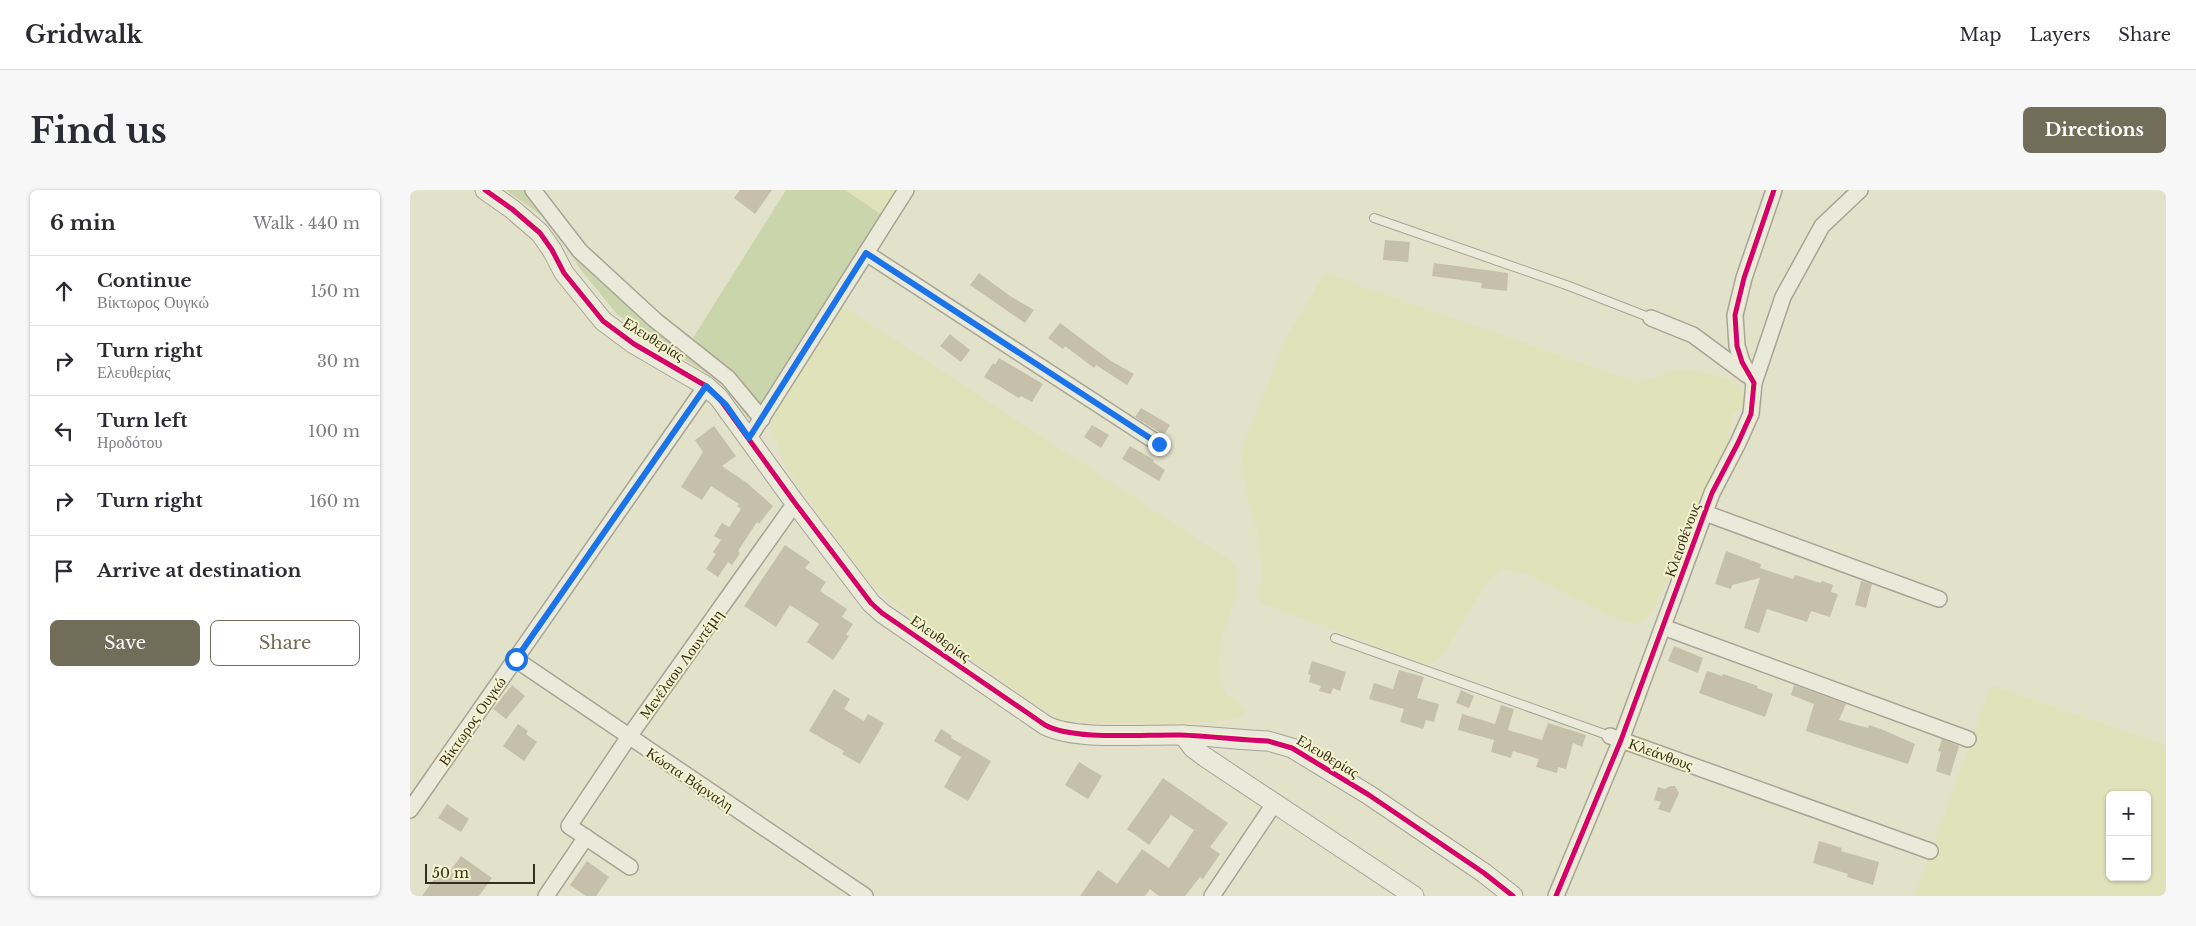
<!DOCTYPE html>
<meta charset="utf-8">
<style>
:root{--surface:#fff;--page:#f7f7f7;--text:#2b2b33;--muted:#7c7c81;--line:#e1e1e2;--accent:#726d59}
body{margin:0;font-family:"Libre Baskerville",serif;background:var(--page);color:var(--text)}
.controls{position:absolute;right:15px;bottom:15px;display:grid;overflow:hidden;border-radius:8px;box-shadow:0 1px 4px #0004}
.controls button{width:45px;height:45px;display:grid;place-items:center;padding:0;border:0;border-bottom:1px solid var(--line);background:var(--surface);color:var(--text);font:25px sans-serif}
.scale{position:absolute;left:15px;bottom:12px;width:110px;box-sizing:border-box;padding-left:5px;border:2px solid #352e1c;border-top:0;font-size:14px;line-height:18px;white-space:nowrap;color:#352e1c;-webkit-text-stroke:4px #f5f3ce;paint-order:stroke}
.stop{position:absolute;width:15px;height:15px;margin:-11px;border:4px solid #1a73e8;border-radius:50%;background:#fff}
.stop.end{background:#1a73e8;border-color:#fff;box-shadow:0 1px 5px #0008}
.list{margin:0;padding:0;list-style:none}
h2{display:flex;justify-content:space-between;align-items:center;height:65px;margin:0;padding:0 20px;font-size:21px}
h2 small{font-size:16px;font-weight:400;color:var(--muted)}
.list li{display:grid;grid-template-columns:32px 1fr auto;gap:15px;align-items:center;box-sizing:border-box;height:70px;padding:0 20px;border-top:1px solid var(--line)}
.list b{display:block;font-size:19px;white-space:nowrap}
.list p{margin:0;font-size:16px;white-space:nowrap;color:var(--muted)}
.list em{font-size:16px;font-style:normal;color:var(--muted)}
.actions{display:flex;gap:10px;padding:15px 20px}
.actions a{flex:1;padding:11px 0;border:1px solid var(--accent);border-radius:8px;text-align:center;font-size:18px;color:var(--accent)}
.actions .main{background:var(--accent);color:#fff}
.icon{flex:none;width:28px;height:28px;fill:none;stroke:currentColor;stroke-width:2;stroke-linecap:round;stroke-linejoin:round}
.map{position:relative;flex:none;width:1756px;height:706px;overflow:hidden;border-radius:8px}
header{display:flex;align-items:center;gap:30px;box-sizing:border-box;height:70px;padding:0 25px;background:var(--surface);border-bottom:1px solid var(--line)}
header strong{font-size:24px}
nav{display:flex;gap:28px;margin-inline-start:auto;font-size:18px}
.intro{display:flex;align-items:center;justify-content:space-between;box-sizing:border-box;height:120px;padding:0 30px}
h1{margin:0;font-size:35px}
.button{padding:12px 22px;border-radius:8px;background:var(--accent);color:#fff;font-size:18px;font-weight:700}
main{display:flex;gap:30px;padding:0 30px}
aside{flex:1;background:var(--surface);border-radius:8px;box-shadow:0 1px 4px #0004}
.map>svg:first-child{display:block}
.farmland{fill:#e0e2ba;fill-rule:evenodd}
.green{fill:#cad5ac}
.building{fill:#c6c0ab}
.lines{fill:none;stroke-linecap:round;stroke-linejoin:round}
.service-casing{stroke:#a7a494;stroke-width:10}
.minor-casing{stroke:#a7a494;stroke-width:18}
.tertiary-casing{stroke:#a7a494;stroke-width:21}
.service{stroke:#eaeadb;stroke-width:8}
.minor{stroke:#eaeadb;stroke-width:15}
.tertiary{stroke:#eaeadb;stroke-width:19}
.cycleway-casing{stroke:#f5f3ce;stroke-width:8}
.cycleway{stroke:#d6006c;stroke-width:5}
.route{stroke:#1a73e8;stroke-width:6}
.labels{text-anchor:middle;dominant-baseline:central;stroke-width:4;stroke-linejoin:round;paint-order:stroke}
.street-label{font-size:15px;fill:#352e1c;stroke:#f5f3ce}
</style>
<header>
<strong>Gridwalk</strong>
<nav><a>Map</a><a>Layers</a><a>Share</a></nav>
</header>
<div class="intro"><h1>Find us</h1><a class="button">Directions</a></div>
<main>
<aside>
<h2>6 min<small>Walk · 440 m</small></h2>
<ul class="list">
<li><svg class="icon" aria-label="ahead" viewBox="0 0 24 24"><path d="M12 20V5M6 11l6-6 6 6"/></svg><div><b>Continue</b><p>Βίκτωρος Ουγκώ</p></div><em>150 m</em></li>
<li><svg class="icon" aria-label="right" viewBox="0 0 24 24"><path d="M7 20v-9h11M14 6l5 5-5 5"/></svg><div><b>Turn right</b><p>Ελευθερίας</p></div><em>30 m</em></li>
<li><svg class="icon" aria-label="left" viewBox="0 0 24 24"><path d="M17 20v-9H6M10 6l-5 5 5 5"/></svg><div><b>Turn left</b><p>Ηροδότου</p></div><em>100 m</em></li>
<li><svg class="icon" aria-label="right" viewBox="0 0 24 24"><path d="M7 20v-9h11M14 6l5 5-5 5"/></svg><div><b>Turn right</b></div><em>160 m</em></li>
<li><svg class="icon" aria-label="arrive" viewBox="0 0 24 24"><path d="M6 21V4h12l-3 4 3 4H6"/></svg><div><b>Arrive at destination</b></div></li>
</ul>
<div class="actions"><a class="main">Save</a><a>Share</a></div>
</aside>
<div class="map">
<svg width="1756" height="706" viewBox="0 0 1756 706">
<rect width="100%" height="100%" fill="#e2e1ca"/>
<g class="farmland">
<polygon points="435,0 487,0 472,25"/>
<polygon points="915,83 1222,191 1236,190 1263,181 1276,180 1305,185 1327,193 1331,197 1334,211 1332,217 1322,225 1317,254 1288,312 1256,394 1241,423 1233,430 1226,434 1204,428 1116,384 1091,378 1077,391 1033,465 1019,475 850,413 848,398 852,390 850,352 837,305 831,270 836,248 876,149"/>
<polygon points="433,116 822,372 826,379 826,405 814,441 810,458 808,478 811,495 817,506 827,511 835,520 830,527 805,532 767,533 656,532 644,527 500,426 464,396 451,381 376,277 361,238 362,229"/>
<path d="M1581,495l175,61v150h-251zM1700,605h37v82h-37z"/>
</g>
<g class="green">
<polygon points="96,0 120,0 175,73 194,94 223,120 310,187 343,225 338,228 313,195 306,189 238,147 206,123 171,80 139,31"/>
<polygon points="376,0 435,0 472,25 351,217 283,148"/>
</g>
<g class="building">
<polygon points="330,0 362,0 345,24 324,8"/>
<polygon points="975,50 1000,52 998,72 973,70"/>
<polygon points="1024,73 1098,83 1097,101 1071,98 1072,93 1022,86"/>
<polygon points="569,83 600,106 624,120 615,133 560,95"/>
<polygon points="650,133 701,171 724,184 717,195 686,175 684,178 655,156 653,159 638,148"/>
<polygon points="540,144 560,160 551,172 530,156"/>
<polygon points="589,168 633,194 622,212 611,206 609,208 574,187 583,173 585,175"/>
<polygon points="731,218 760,235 754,245 725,227"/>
<polygon points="682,235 699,245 691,258 674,247"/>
<polygon points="304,236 326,266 312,276 337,293 363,316 349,334 347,332 328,361 330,363 322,375 318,372 308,387 296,379 306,364 303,362 311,350 304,346 312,333 319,337 331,319 327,316 329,314 301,296 292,310 271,297 293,262 285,250"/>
<polygon points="720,256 744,270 743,272 755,280 749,291 712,269"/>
<polygon points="375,355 400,372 395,378 416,392 410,401 437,419 432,427 443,434 436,445 439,446 423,470 397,452 409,434 380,415 366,437 334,416"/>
<polygon points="1316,361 1351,374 1350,378 1383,389 1385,385 1411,393 1412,391 1423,395 1421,402 1428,404 1420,427 1401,421 1397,432 1357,419 1349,443 1334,438 1350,388 1322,395 1321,399 1305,394"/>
<polygon points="1451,391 1462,394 1456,418 1445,415"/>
<polygon points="1264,456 1293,468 1288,483 1258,471"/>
<polygon points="902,471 936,482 930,501 923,498 921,504 909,501 911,496 899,492 901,485 898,484"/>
<polygon points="989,480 1014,487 1007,508 1029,514 1024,532 1016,530 1013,539 990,532 994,519 959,509 964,493 983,499"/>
<polygon points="1297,481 1312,486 1313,484 1348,496 1347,498 1363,504 1355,527 1289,503"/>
<polygon points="102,495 115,506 96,529 83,519"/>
<polygon points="1384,495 1436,514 1429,530 1458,538 1459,535 1471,539 1505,554 1498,574 1396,541 1404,514 1381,505"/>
<polygon points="424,499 440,509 434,519 454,531 458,524 474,533 450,574 432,564 434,561 399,541"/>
<polygon points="1051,500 1064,506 1059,518 1046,513"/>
<polygon points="1091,515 1104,519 1098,540 1132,550 1138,533 1176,545 1172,557 1163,553 1156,579 1148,577 1147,583 1126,577 1129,569 1103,561 1101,568 1081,562 1084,550 1048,540 1052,524 1085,534"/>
<polygon points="108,534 118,541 116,544 127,552 114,571 93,556"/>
<polygon points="531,539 542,546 541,548 581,571 558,611 534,597 551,567 524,551"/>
<polygon points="1532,549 1549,556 1540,586 1526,581 1531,562 1528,561"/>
<polygon points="669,572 692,586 678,609 655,595"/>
<polygon points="753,588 818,633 800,657 810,664 793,689 790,687 775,706 749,706 740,699 735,706 670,706 688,680 707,694 732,659 759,678 784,640 761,625 739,655 717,639"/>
<polygon points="1260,596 1265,596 1269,603 1260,623 1248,619 1251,612 1244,610 1248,597 1255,599"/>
<polygon points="37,614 59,629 51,642 28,628"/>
<polygon points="1409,651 1432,658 1431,661 1469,672 1463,695 1437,687 1438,684 1403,673"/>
<polygon points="51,666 82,688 69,706 12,706 31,679 38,684"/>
<polygon points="177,671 199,687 186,706 176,706 160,695"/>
</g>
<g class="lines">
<defs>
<g id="service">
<polyline points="964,28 1159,96 1241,128"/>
<polyline points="925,448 1200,546"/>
</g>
<g id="minor">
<polyline points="123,0 170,61 245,130 318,188 352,229"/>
<polyline points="456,63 749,254"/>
<polyline points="1241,128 1283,145 1337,185"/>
<polyline points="1344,193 1373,107 1412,36 1450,0"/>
<polyline points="339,248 496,0"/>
<polyline points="1295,323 1529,409"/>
<polyline points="1253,437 1558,549"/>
<polyline points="105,469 455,706"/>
<polyline points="1200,546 1520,661"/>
<polyline points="0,620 296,196"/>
<polyline points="220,677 159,636 218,548 385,313"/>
<polyline points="136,706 176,647"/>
<polyline points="802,706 864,614"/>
<polyline points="1146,706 1211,550 1302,303 1328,253 1341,224 1344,193 1332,172 1327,156 1325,125 1334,88 1364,0"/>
</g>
<g id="tertiary">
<path d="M75,0l27,19 28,24 12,17 12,23 39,48 31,23 72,42 13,12 76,105 76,100 11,10 163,112c29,16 100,9 136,10 29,1 58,5 87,6l24,7 77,47 115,78 29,23"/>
<polyline points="773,545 783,558 795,567 1004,706"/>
</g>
</defs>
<use href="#service" class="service-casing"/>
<use href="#minor" class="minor-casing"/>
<use href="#tertiary" class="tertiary-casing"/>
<use href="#service" class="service"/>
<use href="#minor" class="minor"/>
<use href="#tertiary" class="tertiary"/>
<defs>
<g id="cycleway">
<path d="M75,0l27,19 28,24 12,17 12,23 39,48 31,23 72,42 13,12 76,105 76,100 11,10 163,112c29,16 100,9 136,10 29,1 58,5 87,6l24,7 77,47 115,78 29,23"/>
<polyline points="1146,706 1211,550 1302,303 1328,253 1341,224 1344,193 1332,172 1327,156 1325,125 1334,88 1364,0"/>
</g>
</defs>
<use href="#cycleway" class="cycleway-casing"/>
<use href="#cycleway" class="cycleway"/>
</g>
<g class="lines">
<polyline class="route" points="106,469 296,196 316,215 339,248 456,63 749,254"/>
</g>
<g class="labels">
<g class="street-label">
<text transform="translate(244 149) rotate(32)">Ελευθερίας</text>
<text transform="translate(1272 350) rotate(-70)">Κλεισθένους</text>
<text transform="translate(531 448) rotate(35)">Ελευθερίας</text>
<text transform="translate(271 474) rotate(-54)">Μενέλαου Λουντέμη</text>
<text transform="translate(62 531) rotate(-55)">Βίκτωρος Ουγκώ</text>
<text transform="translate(1251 564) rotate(20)">Κλεάνθους</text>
<text transform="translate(918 566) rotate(31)">Ελευθερίας</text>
<text transform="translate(280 589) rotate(34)">Κώστα Βάρναλη</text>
</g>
</g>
</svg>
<div class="controls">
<button>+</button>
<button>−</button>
</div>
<div class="scale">50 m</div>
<div class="stop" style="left:106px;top:469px"></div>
<div class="stop end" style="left:749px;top:254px"></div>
</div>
</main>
